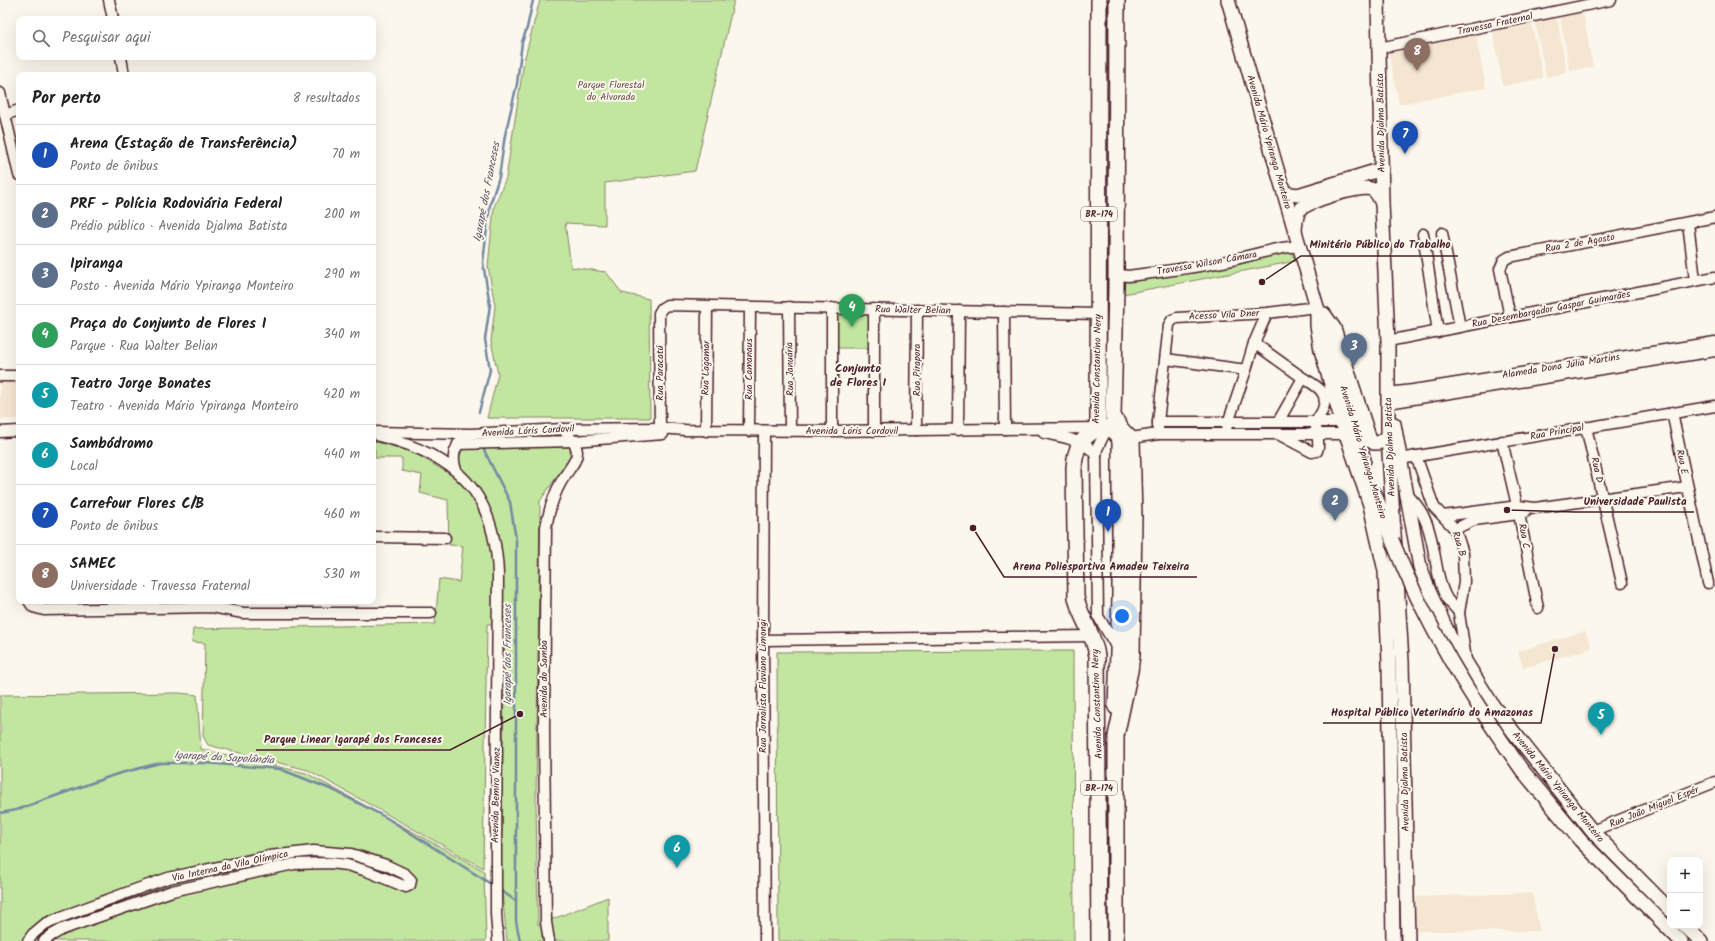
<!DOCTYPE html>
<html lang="pt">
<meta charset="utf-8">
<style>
:root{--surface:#fff;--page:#f6f6f6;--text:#222;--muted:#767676;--line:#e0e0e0;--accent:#4a1f2b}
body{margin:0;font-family:Kalam,sans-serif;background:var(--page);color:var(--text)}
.controls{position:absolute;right:12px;bottom:12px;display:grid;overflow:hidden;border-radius:8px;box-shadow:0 4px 16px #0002}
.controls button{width:36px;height:36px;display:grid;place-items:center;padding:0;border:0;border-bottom:1px solid var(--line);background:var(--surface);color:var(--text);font:20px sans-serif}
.you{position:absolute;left:1122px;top:616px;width:14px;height:14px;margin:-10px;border:3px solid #fff;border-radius:50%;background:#1a73e8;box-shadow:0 0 0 6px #1a73e833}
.badge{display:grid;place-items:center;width:26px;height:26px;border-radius:50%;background:var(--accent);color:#fff;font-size:13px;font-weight:700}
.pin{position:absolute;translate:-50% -33px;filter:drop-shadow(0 1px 2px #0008)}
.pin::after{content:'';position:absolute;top:21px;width:14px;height:12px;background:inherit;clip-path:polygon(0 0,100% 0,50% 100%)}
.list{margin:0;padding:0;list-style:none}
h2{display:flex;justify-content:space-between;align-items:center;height:52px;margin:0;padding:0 16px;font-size:17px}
h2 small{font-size:13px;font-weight:400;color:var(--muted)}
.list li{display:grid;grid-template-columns:26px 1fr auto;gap:12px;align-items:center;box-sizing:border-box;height:60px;padding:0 16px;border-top:1px solid var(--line)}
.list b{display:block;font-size:15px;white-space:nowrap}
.list p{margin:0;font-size:13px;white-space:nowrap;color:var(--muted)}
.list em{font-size:13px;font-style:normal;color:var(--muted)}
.icon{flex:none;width:22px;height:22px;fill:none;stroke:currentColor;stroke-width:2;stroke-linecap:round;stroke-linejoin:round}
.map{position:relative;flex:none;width:1715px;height:941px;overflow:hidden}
.search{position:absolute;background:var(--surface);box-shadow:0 4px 16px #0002;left:16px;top:16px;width:360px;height:44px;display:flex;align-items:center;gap:10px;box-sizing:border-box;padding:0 14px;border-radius:8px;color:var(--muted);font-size:15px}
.panel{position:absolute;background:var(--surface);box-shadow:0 4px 16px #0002;left:16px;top:72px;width:360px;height:532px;border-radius:8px}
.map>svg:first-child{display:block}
.built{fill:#f5e6d2}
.green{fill:#c2e6a0;stroke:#868266}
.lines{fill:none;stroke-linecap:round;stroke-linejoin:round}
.stream{stroke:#7388a1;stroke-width:2.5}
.minor-casing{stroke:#4a1f2b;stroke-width:13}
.major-casing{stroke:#4a1f2b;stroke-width:16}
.highway-casing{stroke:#4a1f2b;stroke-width:18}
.minor{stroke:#fbf7ec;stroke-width:10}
.major{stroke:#fbf7ec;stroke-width:13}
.highway{stroke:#fbf7ec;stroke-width:15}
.major-bridge-casing{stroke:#4a1f2b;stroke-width:16;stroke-linecap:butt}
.major-bridge{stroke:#fbf7ec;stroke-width:13}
.labels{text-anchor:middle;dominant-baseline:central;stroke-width:4;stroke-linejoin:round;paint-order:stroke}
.shield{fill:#fbf7ec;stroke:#7f6065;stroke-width:1}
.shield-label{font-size:9px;font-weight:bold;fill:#4a1f2b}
.street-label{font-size:10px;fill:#4a1f2b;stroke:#fbf7ec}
.park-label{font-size:10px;fill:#685148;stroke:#fbf7ec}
.water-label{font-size:11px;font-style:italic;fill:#5e5466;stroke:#fbf7ec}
.quarter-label{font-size:12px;font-weight:bold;fill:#4a1f2b;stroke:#fbf7ec}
.leader{fill:none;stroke:#4a1f2b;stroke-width:1.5}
.callout-dot{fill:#4a1f2b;stroke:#fbf7ec;stroke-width:1.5}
.callout-label{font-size:11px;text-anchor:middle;font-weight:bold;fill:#4a1f2b;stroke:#fbf7ec;stroke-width:4;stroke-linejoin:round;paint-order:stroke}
</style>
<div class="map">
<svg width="1715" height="941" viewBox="0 0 1715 941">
<rect width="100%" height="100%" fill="#fbf7ec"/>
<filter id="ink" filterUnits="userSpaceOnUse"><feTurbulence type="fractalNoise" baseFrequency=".025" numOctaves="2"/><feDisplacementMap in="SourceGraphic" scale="8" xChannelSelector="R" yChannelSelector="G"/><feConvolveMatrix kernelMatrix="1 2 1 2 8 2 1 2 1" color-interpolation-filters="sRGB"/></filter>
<g filter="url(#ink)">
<g class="built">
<polygon points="1582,8 1593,67 1570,71 1559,12"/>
<polygon points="1556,13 1567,73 1546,77 1534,17"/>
<polygon points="1531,19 1543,78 1503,86 1492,27"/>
<polygon points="1475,30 1486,88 1399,104 1388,47"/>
<polygon points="19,381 19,419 0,419 0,382"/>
<polygon points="1585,631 1592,648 1523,668 1518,651"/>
<polygon points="1532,893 1540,931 1416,931 1416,897"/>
</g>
<g class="green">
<polygon points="540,0 734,0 695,171 605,183 605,225 565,223 571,267 606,272 622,293 649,299 650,418 487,418 498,374 491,341 495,306 488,266 494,207 506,178 524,61"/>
<polygon points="1289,249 1296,261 1123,294 1123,279"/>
<polygon points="831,305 872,306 874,348 831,348"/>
<polygon points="373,441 413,452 456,478 460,464 457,455 463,448 570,447 570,457 540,501 536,803 538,925 608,897 608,941 507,941 501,882 505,624 487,624 483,868 308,770 208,745 203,736 205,643 192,642 193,629 435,624 439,579 459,582 463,546 449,545 448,500 420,493 422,475 402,471 402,458 375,458 375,449 373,447"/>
<polygon points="1073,651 1074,941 778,941 777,652"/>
<polygon points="179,693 197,695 201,749 306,773 484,871 486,941 0,941 0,695"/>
</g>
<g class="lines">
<g class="stream">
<polyline points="479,412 490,370 485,339 490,305 483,263 487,227 490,205 499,177 505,135 517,84 522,42 527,28 533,0"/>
<polyline points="483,448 510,502 516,540 516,921 520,941"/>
<polyline points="0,813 16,810 117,774 160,763 205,763 280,769 333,790 387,818 494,886"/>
<polyline points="500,890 516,901"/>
</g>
<defs>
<g id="minor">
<polyline points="109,0 113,19"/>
<polyline points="1379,48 1611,0"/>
<polyline points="121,57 124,75"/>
<polyline points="0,93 19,175"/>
<polyline points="5,115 19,110"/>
<polyline points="1688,223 1695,280"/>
<polyline points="1442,233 1460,327"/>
<polyline points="1423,234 1438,332"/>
<path d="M1116,270l4,5 8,1c32,-4 63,-8 94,-14 19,-3 62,-18 78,-15"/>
<polyline points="789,307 790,431"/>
<polyline points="832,308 832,431"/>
<polyline points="874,309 874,431"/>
<polyline points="1004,312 1005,429"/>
<polyline points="1510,317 1500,269 1504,260 1509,257 1715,217"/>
<polyline points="1388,341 1715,277"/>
<polyline points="1254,343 1303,378 1278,422"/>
<polyline points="1166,359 1246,370 1254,343 1267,313"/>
<polyline points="0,376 19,376"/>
<polyline points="1388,393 1413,390 1715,342"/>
<polyline points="1388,403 1715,351"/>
<polyline points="1672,412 1708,583"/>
<polyline points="1158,422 1342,422"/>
<polyline points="1109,424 1097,449 1096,455 1098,616 1117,648"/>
<polyline points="1227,426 1246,370"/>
<polyline points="1586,427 1622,583"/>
<polyline points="916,430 917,310"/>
<polyline points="958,430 959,311"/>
<polyline points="706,431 707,306"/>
<polyline points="749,431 750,307"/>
<polyline points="764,431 763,640 765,941"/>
<polyline points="0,432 19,431"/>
<polyline points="373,432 471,434 563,429 660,428 685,430 832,431 1098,428"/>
<path d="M1044,433c18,4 41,7 52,22"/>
<polyline points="660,434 659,313 662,308 667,305 1098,314"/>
<polyline points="1158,434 1158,422 1169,325 1172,320 1177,318 1267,313 1317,307"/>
<path d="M1278,434l34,18 5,-1c4,-9 -2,-19 -1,-28 1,-5 6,-10 7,-14 7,-17 -8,-24 -20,-31"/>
<path d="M379,436c77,19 116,55 119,138l-2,274v66l2,27"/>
<polyline points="1131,438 1158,434 1346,434"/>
<polyline points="1502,441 1519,514 1538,608"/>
<polyline points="458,444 574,441 663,434"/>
<polyline points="1416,456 1434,507 1455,529 1463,553 1464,582 1459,613 1466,660"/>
<polyline points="1400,459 1715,406"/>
<path d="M456,470c-4,-12 -3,-21 7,-31"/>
<path d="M1407,495c24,20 25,50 31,78 2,9 4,18 9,26 4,5 9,9 12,14"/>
<polyline points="1443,516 1518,506 1535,508 1687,487"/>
<polyline points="1455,529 1474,520 1519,514 1525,512"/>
<polyline points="373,537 445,538"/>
<polyline points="29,601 33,607 44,610 212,607 243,613 431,613"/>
<polyline points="763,640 1093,636"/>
<polyline points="1592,831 1715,782"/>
<polyline points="28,941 33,934 45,924 61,917 126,893 168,878 269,856 314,851 351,854 386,865 405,874 411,880 410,885 406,887 367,871 347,865 329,863 294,864 172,891 63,929 52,935 44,941"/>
<path d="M549,941l-3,-19 -2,-194 2,-201c3,-16 7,-31 15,-45 15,-25 26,-27 2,-53"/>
</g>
<g id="major">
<polyline points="1228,0 1317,307 1338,369 1364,460"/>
<polyline points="1378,0 1382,203 1388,341 1388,437 1402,661 1408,941"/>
<polyline points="1284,193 1298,195 1382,169"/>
<path d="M1295,229c1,-6 1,-13 4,-18 6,-10 61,-26 72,-22 6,2 8,9 11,14"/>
<polyline points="1317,307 1317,325 1321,350 1342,422 1370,505 1385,571 1389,663 1393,941"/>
<polyline points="1324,314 1334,328 1370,440 1374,443 1378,443 1388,437"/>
<polyline points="1394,424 1420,567 1429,591 1450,637 1493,706 1592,831 1670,910"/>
<polyline points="1375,494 1391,536"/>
<polyline points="1522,770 1580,840 1681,941"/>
<polyline points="1685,926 1701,941"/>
</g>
<g id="highway">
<path d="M1098,428c-17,11 -23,19 -24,40l2,129c4,21 18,36 21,59l2,285"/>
<polyline points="1098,428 1099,0"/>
<polyline points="1106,428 1114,431 1120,440 1120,598 1116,707"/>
<polyline points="1116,941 1116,736 1130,671 1132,655 1134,516 1132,440 1122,430 1113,416 1116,288 1117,0"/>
</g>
</defs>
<use href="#minor" class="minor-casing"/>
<use href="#major" class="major-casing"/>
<use href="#highway" class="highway-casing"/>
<use href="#minor" class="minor"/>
<use href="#major" class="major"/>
<use href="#highway" class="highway"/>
<defs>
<path id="major-bridge" d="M1392,540c33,84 78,157 130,230"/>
</defs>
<use href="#major-bridge" class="major-bridge-casing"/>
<use href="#major-bridge" class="major-bridge"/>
</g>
</g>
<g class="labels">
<g class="shield">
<rect x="1081" y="207" width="36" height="14" rx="3"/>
<rect x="1081" y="781" width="36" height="14" rx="3"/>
</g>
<g class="shield-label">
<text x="1099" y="214">BR-174</text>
<text x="1099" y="788">BR-174</text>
</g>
<g class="street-label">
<text transform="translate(1495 24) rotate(-12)">Travessa Fraternal</text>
<text transform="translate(1381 123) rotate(-91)">Avenida Djalma Batista</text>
<text transform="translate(1269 142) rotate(74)">Avenida Mário Ypiranga Monteiro</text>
<text transform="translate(1580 243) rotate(-10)">Rua 2 de Agosto</text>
<text transform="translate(1207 263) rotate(-10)">Travessa Wilson Câmara</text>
<text transform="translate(1551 309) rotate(-11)">Rua Desembargador Gaspar Guimarães</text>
<text transform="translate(913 310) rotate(1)">Rua Walter Belian</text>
<text transform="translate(1224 315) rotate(-3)">Acesso Vila Dner</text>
<text transform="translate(1561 366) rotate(-9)">Alameda Dona Júlia Martins</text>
<text transform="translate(706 368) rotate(-89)">Rua Lagamar</text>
<text transform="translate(749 369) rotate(-90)">Rua Camanaus</text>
<text transform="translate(790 369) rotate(-91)">Rua Januária</text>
<text transform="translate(1097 369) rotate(-89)">Avenida Constantino Nery</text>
<text transform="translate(917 370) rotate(-90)">Rua Pirapora</text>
<text transform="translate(660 373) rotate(-90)">Rua Paracatú</text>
<text transform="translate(528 431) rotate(-3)">Avenida Lóris Cordovil</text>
<text x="852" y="431">Avenida Lóris Cordovil</text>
<text transform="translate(1557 432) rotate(-10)">Rua Principal</text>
<text transform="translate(1390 447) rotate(-92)">Avenida Djalma Batista</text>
<text transform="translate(1363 452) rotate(73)">Avenida Mário Ypiranga Monteiro</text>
<text transform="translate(1682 462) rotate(78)">Rua E</text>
<text transform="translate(1597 470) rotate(77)">Rua D</text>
<text transform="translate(1524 536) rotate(79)">Rua C</text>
<text transform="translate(1459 544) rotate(73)">Rua B</text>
<text transform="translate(544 679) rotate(-90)">Avenida do Samba</text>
<text transform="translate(763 686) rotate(-90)">Rua Jornalista Flaviano Limongi</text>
<text transform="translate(1097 704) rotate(-92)">Avenida Constantino Nery</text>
<text transform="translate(1405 782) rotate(-91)">Avenida Djalma Batista</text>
<text transform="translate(1558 787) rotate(51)">Avenida Mário Ypiranga Monteiro</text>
<text transform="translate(496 795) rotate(-89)">Avenida Bemiro Vianez</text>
<text transform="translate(1654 807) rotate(-22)">Rua João Miguel Espér</text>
<text transform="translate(230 866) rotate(-12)">Via Interna da Vila Olímpica</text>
</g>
<g class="park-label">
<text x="611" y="85">Parque Florestal<tspan x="611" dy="12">do Alvorada</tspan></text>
</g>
<g class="water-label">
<text transform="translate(487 192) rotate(-79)">Igarapé dos Franceses</text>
<text transform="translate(508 655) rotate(-90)">Igarapé dos Franceses</text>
<text transform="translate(224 758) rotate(3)">Igarapé da Sapolândia</text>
</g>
<g class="quarter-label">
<text x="858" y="368">Conjunto<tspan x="858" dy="14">de Flores I</tspan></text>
</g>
</g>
<path class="leader" d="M1262 282L1301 256H1458M1507 510L1575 512H1694M973 528L1004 577H1197M1555 649L1541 723H1323M520 714L450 750H256"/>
<g class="callout-dot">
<circle cx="1262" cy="282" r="4"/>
<circle cx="1507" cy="510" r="4"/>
<circle cx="973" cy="528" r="4"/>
<circle cx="1555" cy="649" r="4"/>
<circle cx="520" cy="714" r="4"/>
</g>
<g class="callout-label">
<text x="1380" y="248">Minitério Público do Trabalho</text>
<text x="1635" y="505">Universidade Paulista</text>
<text x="1101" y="570">Arena Poliesportiva Amadeu Teixeira</text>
<text x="1432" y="716">Hospital Público Veterinário do Amazonas</text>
<text x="353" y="743">Parque Linear Igarapé dos Franceses</text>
</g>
</svg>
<div class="controls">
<button>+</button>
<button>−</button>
</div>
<div class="you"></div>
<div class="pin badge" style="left:1108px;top:532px;background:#1a4fb4">1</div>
<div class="pin badge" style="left:1335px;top:521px;background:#5c6f8a">2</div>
<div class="pin badge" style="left:1354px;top:366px;background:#5c6f8a">3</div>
<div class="pin badge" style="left:852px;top:327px;background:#2e9e5b">4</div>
<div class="pin badge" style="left:1601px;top:735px;background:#0f9aa8">5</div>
<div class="pin badge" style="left:677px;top:868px;background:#0f9aa8">6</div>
<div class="pin badge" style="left:1405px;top:154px;background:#1a4fb4">7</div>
<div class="pin badge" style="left:1417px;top:71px;background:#8d6e63">8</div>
<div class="search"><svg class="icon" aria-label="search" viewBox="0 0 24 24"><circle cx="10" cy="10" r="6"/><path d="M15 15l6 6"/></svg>Pesquisar aqui</div>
<section class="panel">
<h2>Por perto<small>8 resultados</small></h2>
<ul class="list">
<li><span class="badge" style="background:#1a4fb4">1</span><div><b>Arena (Estação de Transferência)</b><p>Ponto de ônibus</p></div><em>70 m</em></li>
<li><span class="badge" style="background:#5c6f8a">2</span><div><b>PRF - Polícia Rodoviária Federal</b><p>Prédio público · Avenida Djalma Batista</p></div><em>200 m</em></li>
<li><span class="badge" style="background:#5c6f8a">3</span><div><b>Ipiranga</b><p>Posto · Avenida Mário Ypiranga Monteiro</p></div><em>290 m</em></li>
<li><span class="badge" style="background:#2e9e5b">4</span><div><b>Praça do Conjunto de Flores I</b><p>Parque · Rua Walter Belian</p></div><em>340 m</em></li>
<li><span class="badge" style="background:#0f9aa8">5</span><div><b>Teatro Jorge Bonates</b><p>Teatro · Avenida Mário Ypiranga Monteiro</p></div><em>420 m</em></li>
<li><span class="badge" style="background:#0f9aa8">6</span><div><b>Sambódromo</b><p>Local</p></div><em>440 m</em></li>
<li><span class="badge" style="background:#1a4fb4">7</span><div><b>Carrefour Flores C/B</b><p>Ponto de ônibus</p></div><em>460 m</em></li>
<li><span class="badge" style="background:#8d6e63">8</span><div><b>SAMEC</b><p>Universidade · Travessa Fraternal</p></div><em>530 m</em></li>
</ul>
</section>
</div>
